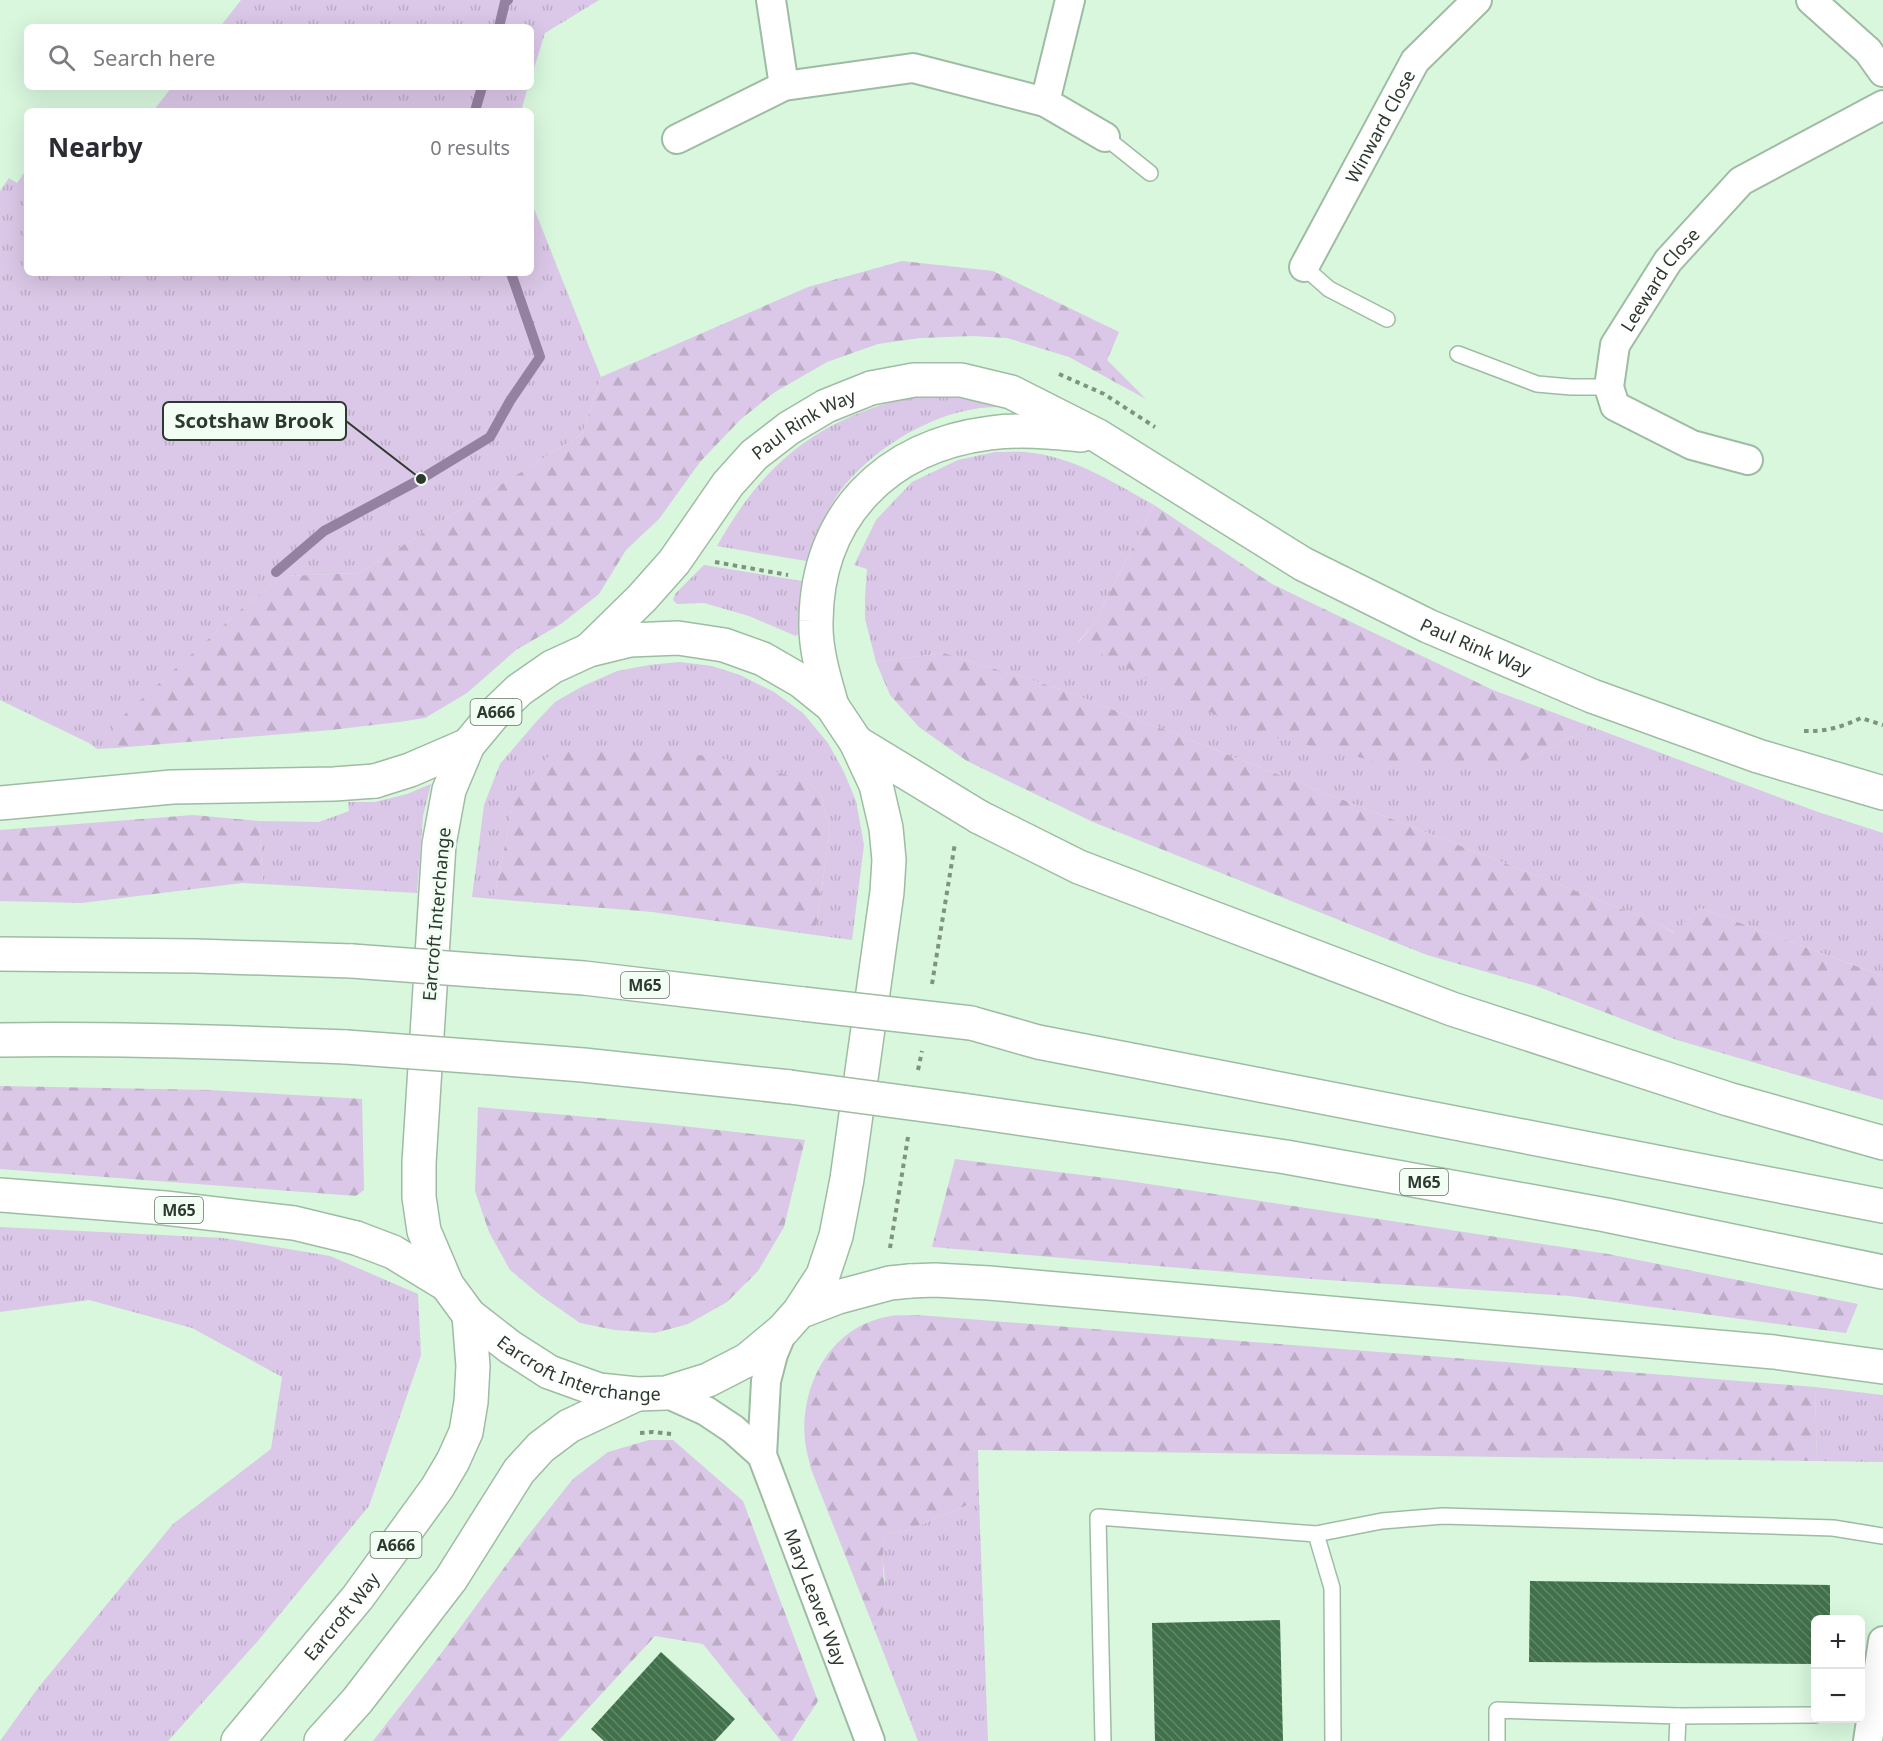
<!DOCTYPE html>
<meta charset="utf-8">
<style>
:root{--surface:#fff;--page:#f2f2f3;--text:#2b2b33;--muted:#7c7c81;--line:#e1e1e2}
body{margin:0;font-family:"Noto Sans",sans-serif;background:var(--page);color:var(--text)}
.controls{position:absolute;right:18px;bottom:18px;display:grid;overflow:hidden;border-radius:9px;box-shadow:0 6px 24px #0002}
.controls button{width:54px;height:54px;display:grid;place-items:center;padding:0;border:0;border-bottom:2px solid var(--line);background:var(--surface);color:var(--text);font:30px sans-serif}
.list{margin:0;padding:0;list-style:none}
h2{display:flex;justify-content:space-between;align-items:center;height:78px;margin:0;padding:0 24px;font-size:26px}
h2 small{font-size:20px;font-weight:400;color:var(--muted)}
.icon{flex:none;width:33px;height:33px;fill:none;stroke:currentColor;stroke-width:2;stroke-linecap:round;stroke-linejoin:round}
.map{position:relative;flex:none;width:1883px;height:1741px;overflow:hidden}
.search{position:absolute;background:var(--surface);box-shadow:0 6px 24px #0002;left:24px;top:24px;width:510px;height:66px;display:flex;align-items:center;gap:15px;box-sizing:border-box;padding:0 21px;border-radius:9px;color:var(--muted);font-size:22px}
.panel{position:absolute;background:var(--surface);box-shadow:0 6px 24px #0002;left:24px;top:108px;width:510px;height:168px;border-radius:9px}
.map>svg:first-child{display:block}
.grass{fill:url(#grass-tufts)}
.forest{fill:url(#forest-firs)}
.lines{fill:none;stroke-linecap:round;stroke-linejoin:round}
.stream{stroke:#9481a2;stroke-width:10}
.building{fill:url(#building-back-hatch)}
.service-casing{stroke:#9fbca3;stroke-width:18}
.minor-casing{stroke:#9fbca3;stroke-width:32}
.tertiary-casing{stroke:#9fbca3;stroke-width:36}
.trunk-casing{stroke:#9fbca3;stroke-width:36}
.motorway-casing{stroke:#9fbca3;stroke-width:36}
.path{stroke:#7e9381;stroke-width:4;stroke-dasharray:4.5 4.5;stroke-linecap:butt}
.service{stroke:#fff;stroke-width:15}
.minor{stroke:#fff;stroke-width:28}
.tertiary{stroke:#fff;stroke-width:33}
.trunk{stroke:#fff;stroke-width:33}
.motorway{stroke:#fff;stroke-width:33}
.motorway-bridge-casing{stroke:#9fbca3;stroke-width:36;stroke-linecap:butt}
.motorway-bridge{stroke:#fff;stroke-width:33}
.labels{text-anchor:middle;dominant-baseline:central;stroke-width:6;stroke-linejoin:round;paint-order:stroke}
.shield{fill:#f2fef4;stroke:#68746a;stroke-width:1.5}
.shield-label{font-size:16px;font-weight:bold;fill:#2d392f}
.street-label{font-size:18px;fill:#2d392f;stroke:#f2fef4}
.leader{fill:none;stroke:#2d392f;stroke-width:2}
.callout-dot{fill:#2d392f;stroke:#f2fef4;stroke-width:2}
.callout{fill:#f2fef4;stroke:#2d392f;stroke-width:2}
.callout-label{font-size:20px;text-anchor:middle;font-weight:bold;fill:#2d392f}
</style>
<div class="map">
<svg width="1883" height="1741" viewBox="0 0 1883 1741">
<defs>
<pattern id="grass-tufts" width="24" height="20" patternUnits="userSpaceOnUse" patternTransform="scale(1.5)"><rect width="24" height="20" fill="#dbc7e7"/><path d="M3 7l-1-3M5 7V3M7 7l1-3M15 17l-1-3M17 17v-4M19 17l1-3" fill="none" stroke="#bcacc6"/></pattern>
<pattern id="forest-firs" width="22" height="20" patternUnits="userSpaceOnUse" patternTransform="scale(1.5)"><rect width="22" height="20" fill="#dbc7e7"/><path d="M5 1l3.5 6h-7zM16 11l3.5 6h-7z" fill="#bcacc6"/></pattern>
<pattern id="building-back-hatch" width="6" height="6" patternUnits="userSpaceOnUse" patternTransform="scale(1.5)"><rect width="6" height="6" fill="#41714b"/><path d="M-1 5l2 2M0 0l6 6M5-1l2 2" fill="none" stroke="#618668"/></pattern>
</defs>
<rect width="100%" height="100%" fill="#d8f7dd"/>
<g class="grass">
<polygon points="241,0 599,0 545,33 531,78 531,27 220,27"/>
<polygon points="172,87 528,87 521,111 153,111"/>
<polygon points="27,169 27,273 531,273 531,201 601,377 582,434 359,573 285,576 248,603 114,725 115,748 97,749 89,743 0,700 0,191 9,178 17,183"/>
<path d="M931,394l70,4 2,9c-7,0 -15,0 -23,1 -53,7 -111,43 -142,86 -14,21 -23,44 -32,67l-89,-15c40,-71 85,-115 164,-141 16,-5 33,-7 50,-11z"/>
<path d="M995,452c12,0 26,-1 38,1 45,6 83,31 121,52l-59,117 -16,19 444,120 69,-34 226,85 65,21v143l-183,-68 -25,25 -18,-10 -76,-30 -521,-204 -116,-36 -68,9 -11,-43v-21l2,-29 -13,-4 22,-45 36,-38 46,-22z"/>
<polygon points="704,565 802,581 799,604 801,632 796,636 749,616 704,603 677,604 673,600 675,594"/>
<polygon points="680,662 712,666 740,675 774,692 803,713 828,743 844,772 856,801 864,845 852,940 815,935 830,831 821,795 808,782 513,805 494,899 472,897 484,805 500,764 536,722 555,702 583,686 617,671 649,665"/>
<polygon points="431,784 423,816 417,893 263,884 259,821 319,822 349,811 348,802 375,802 407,794"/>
<polygon points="0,1227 223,1238 330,1256 418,1294 421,1355 369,1506 257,1642 168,1741 0,1741 38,1688 173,1524 271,1449 282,1377 192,1328 89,1300 0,1312"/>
<polygon points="1815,1387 1883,1395 1883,1462 1817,1461"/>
<polygon points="979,1500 988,1741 918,1741 872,1623 878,1625 885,1580 882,1553 886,1534 909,1530"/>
</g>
<g class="forest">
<polygon points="902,261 993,271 1119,332 1107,360 1146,399 1069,357 1007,338 972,336 920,338 878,344 827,362 775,392 741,419 700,462 659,519 626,550 599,594 561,624 516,650 467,693 425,718 399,722 331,730 115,748 113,725 248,603 285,576 359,573 582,434 601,377 808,287"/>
<polygon points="1154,505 1272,584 1493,690 1592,727 1523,761 1400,767 1244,730 1079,642 1095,622"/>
<polygon points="944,653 1060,689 1581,893 1657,923 1674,933 1700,908 1883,976 1883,1100 1677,1040 1536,986 1427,955 1093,822 967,761 919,727 890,695 876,662"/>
<polygon points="557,748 655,748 749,763 808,782 821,795 830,831 815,935 652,912 494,899 513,805 536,769"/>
<polygon points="193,815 259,821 263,884 242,883 82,903 0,901 0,830"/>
<polygon points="0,1086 210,1090 362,1099 364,1190 356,1196 0,1169"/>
<polygon points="478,1107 665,1124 805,1140 784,1227 758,1271 727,1302 688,1324 655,1333 615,1330 580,1323 540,1295 510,1270 489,1232 475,1191"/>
<polygon points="955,1159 1122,1180 1608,1254 1858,1304 1846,1333 1570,1296 1312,1279 932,1247"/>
<path d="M918,1315l897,72 2,74 -839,-11 1,50 -70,30 -23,4c-1,6 -3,13 -3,19 -2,24 8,51 -5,72l-6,-2 -61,-154c-2,-9 -5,-19 -6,-28 -5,-54 24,-113 81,-124 10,-3 22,-1 32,-2z"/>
<polygon points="649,1440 673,1440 743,1501 818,1701 792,1741 781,1741 703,1644 655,1636 558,1741 373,1741 437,1659 526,1538 573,1479 608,1452"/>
</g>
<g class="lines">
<g class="stream">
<polyline points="499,27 505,2 508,0"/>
<polyline points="475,111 482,87"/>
<polyline points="276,572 324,531 421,479 490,437 510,401 540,357 511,273"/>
</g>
</g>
<g class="building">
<polygon points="1530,1581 1830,1585 1830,1620 1816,1620 1816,1664 1529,1662"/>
<polygon points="1280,1620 1283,1741 1155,1741 1152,1623"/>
<polygon points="661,1652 735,1719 715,1741 604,1741 591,1729"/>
</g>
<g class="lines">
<defs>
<g id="service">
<polyline points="1105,137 1150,173"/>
<polyline points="1304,267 1329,289 1387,319"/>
<polyline points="1458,354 1537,384 1571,387 1609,387"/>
<polyline points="1316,1534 1382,1521 1443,1516 1833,1528 1883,1536"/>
<polyline points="1678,1716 1816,1715"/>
<polyline points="1103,1741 1098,1517 1316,1534 1332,1588 1333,1741"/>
<polyline points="1497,1741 1497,1710 1678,1716 1677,1741"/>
</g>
<g id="minor">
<polyline points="771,0 784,86"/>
<polyline points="1811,0 1868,51 1883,72"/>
<polyline points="1045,102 1070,0"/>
<polyline points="677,139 784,86 913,68 1045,102 1105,137"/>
<path id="s1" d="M1304,267l111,-206 62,-61"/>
<path id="s2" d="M1748,460l-56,-15 -77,-39 -6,-19 6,-42 53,-84 73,-80 142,-76"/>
<path id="s3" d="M783,1330l-10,24 -7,27 -4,74 108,286"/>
<polyline points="666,1393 706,1411 733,1429 762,1455"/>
<polyline points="1868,1741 1883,1641"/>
</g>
<g id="tertiary">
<path id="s4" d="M589,650l53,-52 32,-36 54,-78 26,-29 35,-27 37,-22 45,-18 43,-8h47l50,12 87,44 205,128 125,62 164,70 166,60 125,37"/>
<path d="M832,706c-8,-28 -17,-57 -16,-85 1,-106 71,-175 174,-188 30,-4 60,-1 91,2"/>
</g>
<g id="trunk">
<polyline points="856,742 979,817"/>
<polyline points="375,781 410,770 468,745"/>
<polyline points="356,1238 393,1252 447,1285"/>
<path id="s5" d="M799,1312l24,-37 13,-39 11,-57 40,-287 2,-32 -3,-32 -10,-43 -20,-43 -24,-36 -31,-25 -38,-22 -39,-14 -46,-7 -48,2 -41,10 -37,17 -33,23 -26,25 -25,30 -19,45 -10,54 -20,319v34l5,34 23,54 22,30 41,32 39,25 50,18 38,4 29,-1 42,-13 39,-20 36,-30 16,-18 39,-15 52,-14 20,-2"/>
<path id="s6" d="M238,1741l120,-144 79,-109 16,-27 13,-29 5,-30 2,-36 -4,-51"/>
<polyline points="321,1741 357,1701 451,1579 519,1471 541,1447 569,1426 637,1394"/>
</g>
<g id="motorway">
<polyline points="0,803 172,787 334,784 375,781"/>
<polyline points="979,817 1079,867 1452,1009 1728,1099 1883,1143"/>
<polyline points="0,954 196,956 352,961"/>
<polyline points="487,971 584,978 803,1004"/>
<polyline points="971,1023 1038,1042 1883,1206"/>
<path d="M0,1040c116,-2 231,2 346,7"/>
<polyline points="481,1057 583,1065 790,1087"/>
<polyline points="962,1110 1286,1157 1606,1215 1883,1272"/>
<polyline points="0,1195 165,1208 294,1223 356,1238"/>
<polyline points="910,1281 935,1280 989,1283 1774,1352 1883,1367"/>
</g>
</defs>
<use href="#service" class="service-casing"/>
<use href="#minor" class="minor-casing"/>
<use href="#tertiary" class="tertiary-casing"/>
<use href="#trunk" class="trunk-casing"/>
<use href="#motorway" class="motorway-casing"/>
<g class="path">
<polyline points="1059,374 1104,394 1155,427"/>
<polyline points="715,562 788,575"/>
<path d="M1804,731c21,1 38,-4 57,-13l22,7"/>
<polyline points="932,984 955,843"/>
<polyline points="918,1070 922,1051"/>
<polyline points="890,1248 908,1137"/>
<polyline points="640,1433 653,1432 671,1434"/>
</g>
<use href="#service" class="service"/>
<use href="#minor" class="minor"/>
<use href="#tertiary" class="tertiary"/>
<use href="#trunk" class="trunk"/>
<use href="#motorway" class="motorway"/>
<defs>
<g id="motorway-bridge">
<polyline points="352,961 487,971"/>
<polyline points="803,1004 971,1023"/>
<polyline points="346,1047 481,1057"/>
<polyline points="790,1087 962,1110"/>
</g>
</defs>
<use href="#motorway-bridge" class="motorway-bridge-casing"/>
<use href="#motorway-bridge" class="motorway-bridge"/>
</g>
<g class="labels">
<g class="shield">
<rect x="470.5" y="699" width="51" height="26" rx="4.5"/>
<rect x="621" y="972" width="48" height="26" rx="4.5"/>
<rect x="1400" y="1169" width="48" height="26" rx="4.5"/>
<rect x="155" y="1197" width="48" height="26" rx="4.5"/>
<rect x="370.5" y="1532" width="51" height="26" rx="4.5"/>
</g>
<g class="shield-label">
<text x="496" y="712">A666</text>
<text x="645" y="985">M65</text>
<text x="1424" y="1182">M65</text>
<text x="179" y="1210">M65</text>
<text x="396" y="1545">A666</text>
</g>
<g class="street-label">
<text stroke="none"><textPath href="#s1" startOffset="160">Winward Close</textPath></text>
<text stroke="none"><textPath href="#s2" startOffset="286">Leeward Close</textPath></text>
<text stroke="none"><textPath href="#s4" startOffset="315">Paul Rink Way</textPath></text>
<text stroke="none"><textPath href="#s4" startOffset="1065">Paul Rink Way</textPath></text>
<text transform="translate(436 914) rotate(-85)">Earcroft Interchange</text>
<text stroke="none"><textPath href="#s5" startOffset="1764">Earcroft Interchange</textPath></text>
<text stroke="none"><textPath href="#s3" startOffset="280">Mary Leaver Way</textPath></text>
<text stroke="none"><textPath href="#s6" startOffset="162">Earcroft Way</textPath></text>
</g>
</g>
<path class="leader" d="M421 479L346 421"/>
<circle class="callout-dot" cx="421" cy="479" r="6"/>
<rect class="callout" x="163" y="402" width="183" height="38" rx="6"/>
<g class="callout-label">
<text x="254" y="428">Scotshaw Brook</text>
</g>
</svg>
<div class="controls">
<button>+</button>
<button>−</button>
</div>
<div class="search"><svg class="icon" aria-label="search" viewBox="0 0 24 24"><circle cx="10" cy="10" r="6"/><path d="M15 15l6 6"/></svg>Search here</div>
<section class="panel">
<h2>Nearby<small>0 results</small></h2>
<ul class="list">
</ul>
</section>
</div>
